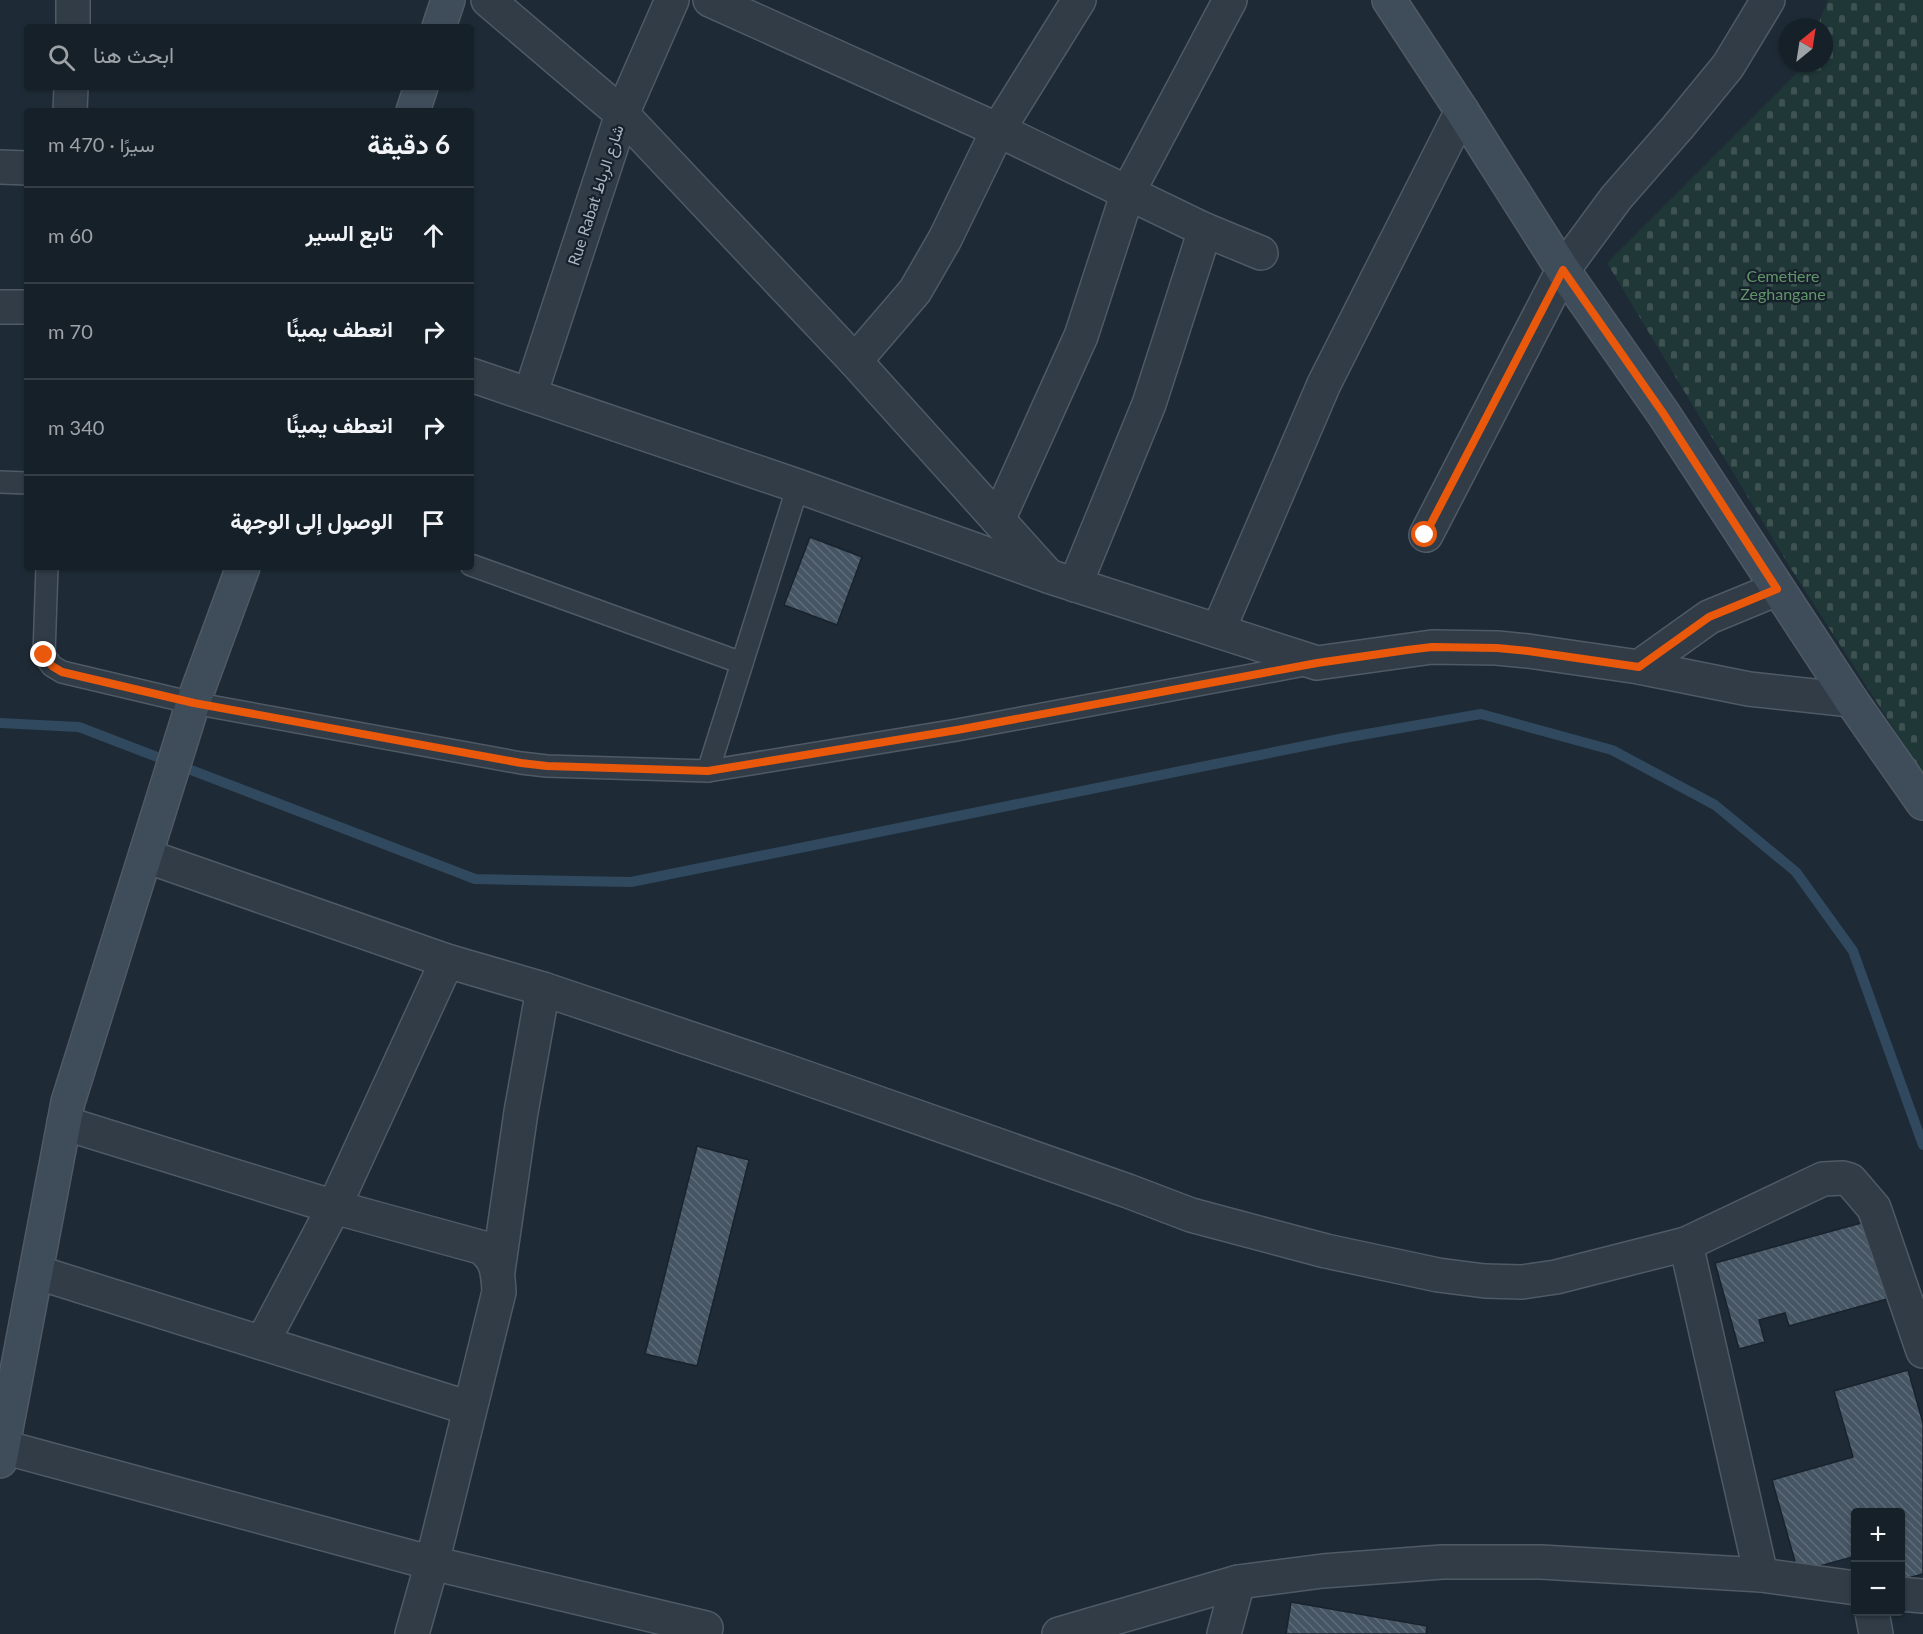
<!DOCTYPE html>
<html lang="ar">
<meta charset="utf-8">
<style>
:root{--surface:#162028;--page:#1f2830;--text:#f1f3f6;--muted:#9ea3a8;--line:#353e45}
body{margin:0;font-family:Lato,Vazirmatn,sans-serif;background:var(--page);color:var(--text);direction:rtl}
.controls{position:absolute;right:18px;bottom:18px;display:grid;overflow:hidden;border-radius:6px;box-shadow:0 2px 4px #0004}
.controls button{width:54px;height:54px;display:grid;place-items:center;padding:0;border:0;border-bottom:2px solid var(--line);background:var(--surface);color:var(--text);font:30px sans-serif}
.compass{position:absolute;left:1779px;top:18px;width:54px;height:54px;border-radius:50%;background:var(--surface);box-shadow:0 2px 4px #0004;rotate:30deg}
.stop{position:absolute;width:18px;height:18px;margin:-14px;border:4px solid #ea580c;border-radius:50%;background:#fff}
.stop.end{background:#ea580c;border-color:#fff;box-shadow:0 2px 6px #0008}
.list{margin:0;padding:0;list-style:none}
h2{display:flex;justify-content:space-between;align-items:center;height:78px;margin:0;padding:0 24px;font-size:26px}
h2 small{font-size:20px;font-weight:400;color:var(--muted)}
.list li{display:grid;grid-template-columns:39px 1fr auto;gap:18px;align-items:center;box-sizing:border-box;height:96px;padding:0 24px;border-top:2px solid var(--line)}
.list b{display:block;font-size:22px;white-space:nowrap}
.list em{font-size:20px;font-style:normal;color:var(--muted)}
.icon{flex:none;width:33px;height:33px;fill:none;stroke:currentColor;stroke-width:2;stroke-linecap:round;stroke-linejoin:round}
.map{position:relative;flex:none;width:1923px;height:1634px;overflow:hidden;direction:ltr}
.search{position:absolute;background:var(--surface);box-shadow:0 2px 4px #0004;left:24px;top:24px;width:450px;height:66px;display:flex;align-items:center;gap:15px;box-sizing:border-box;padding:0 21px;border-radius:6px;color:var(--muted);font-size:22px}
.panel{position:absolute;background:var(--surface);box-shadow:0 2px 4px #0004;left:24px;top:108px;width:450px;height:462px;border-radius:6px;direction:rtl}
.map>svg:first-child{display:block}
.cemetery{fill:url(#cemetery-stones)}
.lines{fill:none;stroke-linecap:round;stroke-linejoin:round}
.stream{stroke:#30495e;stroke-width:10}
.building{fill:url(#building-back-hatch);stroke:#19232d;stroke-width:1.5}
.lane-casing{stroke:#4f5a65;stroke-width:24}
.street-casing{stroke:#4f5a65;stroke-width:36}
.secondary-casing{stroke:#4f5a65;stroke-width:36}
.lane{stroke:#313c47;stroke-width:21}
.street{stroke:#313c47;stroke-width:33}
.secondary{stroke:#3f4c5a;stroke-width:33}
.route{stroke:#ea580c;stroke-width:8}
.labels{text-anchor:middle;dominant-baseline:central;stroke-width:4.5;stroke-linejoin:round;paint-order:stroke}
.street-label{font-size:16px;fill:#abb7c4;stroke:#17212b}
.park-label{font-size:16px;fill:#629569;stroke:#17212b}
</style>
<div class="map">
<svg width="1923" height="1634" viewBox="0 0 1923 1634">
<defs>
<pattern id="cemetery-stones" width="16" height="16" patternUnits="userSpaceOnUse" patternTransform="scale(1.5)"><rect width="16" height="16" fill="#203737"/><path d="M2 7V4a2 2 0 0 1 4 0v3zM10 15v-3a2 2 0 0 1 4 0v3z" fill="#3e5252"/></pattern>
<pattern id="building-back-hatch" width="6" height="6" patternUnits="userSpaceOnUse" patternTransform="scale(1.5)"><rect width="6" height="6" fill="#465563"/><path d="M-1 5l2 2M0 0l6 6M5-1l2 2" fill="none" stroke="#5e6b78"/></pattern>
</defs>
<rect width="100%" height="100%" fill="#1e2b36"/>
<polygon class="cemetery" points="1828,0 1923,0 1923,774 1790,567 1607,263 1801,69 1803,63 1824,63 1824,27 1817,27"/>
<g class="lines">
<polyline class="stream" points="0,723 79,727 475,879 631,882 1344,738 1481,714 1612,750 1715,805 1796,872 1853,951 1923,1145"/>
</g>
<g class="building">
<polygon points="810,537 862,557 837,625 784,605"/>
<polygon points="697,1146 749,1160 697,1366 645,1354"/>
<polygon points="1865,1222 1887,1299 1789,1326 1785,1313 1759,1320 1765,1342 1739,1349 1715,1263"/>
<polygon points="1908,1370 1923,1423 1923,1574 1900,1580 1900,1512 1856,1512 1856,1556 1798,1572 1772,1480 1853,1457 1834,1391"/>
<polygon points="1291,1602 1427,1626 1426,1634 1286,1634"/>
</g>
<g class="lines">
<defs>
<g id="lane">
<polyline points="0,482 27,483"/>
<polyline points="471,565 742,663"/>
<polyline points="47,567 44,655 52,666 62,672 193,703 521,763 547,766 708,771 957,730 1310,664"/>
<polyline points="708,771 798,486"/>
</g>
<g id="street">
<polyline points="488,0 622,114 855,361 1045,572"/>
<polyline points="710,0 998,130 1205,230 1261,253"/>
<polyline points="73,27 73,0"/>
<polyline points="70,111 71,87"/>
<polyline points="0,167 27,168"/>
<polyline points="0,307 27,307"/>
<polyline points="855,361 915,291 945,239 998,130 1079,0"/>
<polyline points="471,375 798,486 1048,576 1317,663 1432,647 1497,648 1528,651 1639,667 1749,689 1851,700"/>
<polyline points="530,395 622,114 672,0"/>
<polyline points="998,520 1081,336 1128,192 1230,0"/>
<polyline points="1426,535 1563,270 1616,198 1678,127 1728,66 1768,0"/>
<polyline points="1075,585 1149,404 1205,230"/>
<polyline points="1218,631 1324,384 1462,111"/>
<polyline points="1639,667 1709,617 1777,589"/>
<polyline points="146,856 447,961 543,989 775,1067 1128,1191 1191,1215 1326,1251 1438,1275 1485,1281 1522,1282 1556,1277 1686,1244 1823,1179 1843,1178 1850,1180 1874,1208 1923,1351"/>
<path d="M64,1123l270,84 146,40c17,11 18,25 19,45l-67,271 -20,71"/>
<polyline points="1686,1244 1761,1575"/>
<polyline points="498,1271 521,1112 543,989"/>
<polyline points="36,1272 469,1408"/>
<polyline points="262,1343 334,1207 447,961"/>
<polyline points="3,1447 432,1563 706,1628"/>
<polyline points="1900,1594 1923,1596"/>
<polyline points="1872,1612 1876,1634"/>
<polyline points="1059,1634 1238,1582 1323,1571 1442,1562 1541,1562 1761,1575 1856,1588"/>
<polyline points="1224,1634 1238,1582"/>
</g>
<g id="secondary">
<polyline points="1389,0 1462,111 1563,270 1663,413 1851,700 1923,803"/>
<polyline points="439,27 448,0"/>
<polyline points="413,111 421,87"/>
<polyline points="0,1461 68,1102 193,703 243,567"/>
</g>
</defs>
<use href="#lane" class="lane-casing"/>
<use href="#street" class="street-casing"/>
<use href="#secondary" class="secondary-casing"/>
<use href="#lane" class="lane"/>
<use href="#street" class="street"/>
<use href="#secondary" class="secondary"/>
</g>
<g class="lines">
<polyline class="route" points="44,655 52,666 62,672 194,703 521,763 547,766 708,771 957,730 1317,663 1407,650 1432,647 1497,648 1528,651 1639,667 1709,617 1777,589 1663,413 1563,270 1425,535"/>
</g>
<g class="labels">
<g class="street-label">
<text transform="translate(595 195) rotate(-72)">Rue Rabat شارع الرباط</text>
</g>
<g class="park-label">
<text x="1783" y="275">Cemetiere<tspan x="1783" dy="18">Zeghangane</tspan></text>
</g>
</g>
</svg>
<div class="controls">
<button>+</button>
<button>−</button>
</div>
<svg class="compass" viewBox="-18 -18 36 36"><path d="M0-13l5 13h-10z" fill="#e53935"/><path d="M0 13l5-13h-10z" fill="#9ea3a8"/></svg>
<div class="stop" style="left:1425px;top:535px"></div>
<div class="stop end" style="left:44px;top:655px"></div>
<div class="search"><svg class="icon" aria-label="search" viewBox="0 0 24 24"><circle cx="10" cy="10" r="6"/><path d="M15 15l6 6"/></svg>ابحث هنا</div>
<section class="panel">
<h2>6 دقيقة<small>سيرًا · 470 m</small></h2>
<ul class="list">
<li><svg class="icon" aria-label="ahead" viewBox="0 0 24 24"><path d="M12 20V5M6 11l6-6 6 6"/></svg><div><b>تابع السير</b></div><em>60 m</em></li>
<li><svg class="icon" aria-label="right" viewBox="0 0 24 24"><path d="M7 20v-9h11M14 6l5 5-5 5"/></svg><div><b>انعطف يمينًا</b></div><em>70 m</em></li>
<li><svg class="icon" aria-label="right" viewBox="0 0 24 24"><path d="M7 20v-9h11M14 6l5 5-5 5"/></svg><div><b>انعطف يمينًا</b></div><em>340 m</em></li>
<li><svg class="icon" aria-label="arrive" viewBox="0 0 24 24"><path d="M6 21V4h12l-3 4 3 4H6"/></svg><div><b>الوصول إلى الوجهة</b></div></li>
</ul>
</section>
</div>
